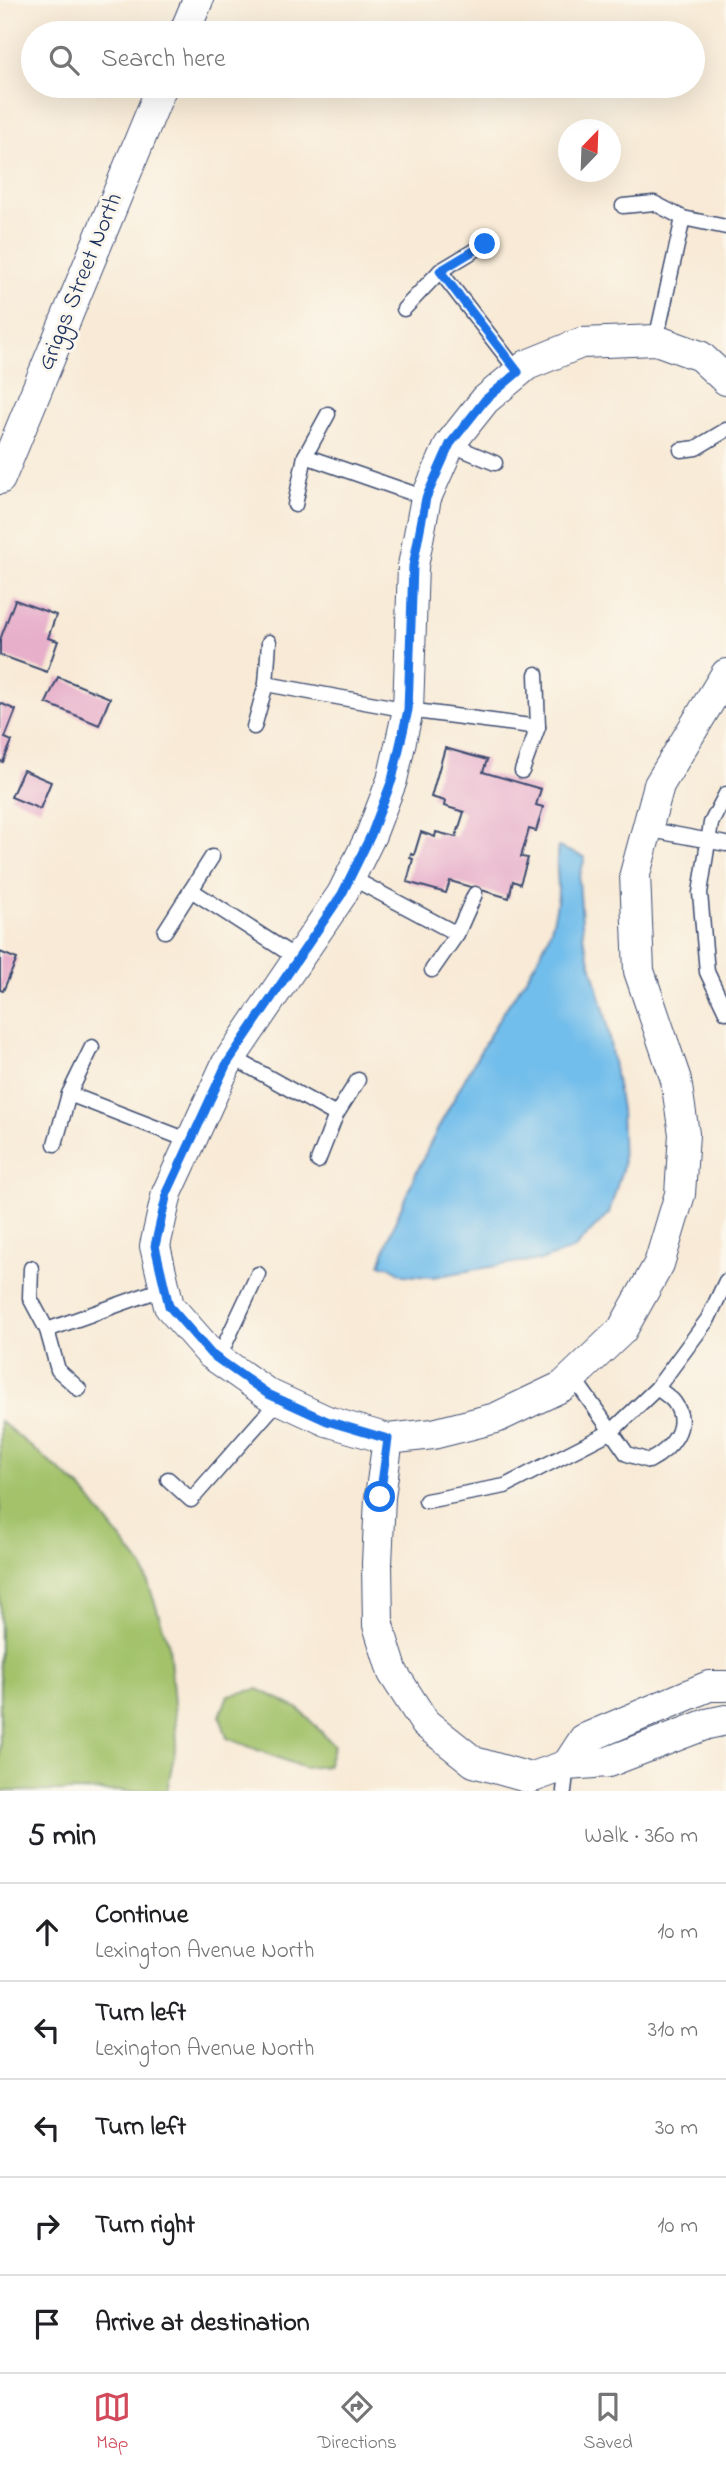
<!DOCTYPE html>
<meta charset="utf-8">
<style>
:root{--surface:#fff;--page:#f2f2f2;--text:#202124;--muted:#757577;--line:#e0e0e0;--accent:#d1495b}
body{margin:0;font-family:"Indie Flower",sans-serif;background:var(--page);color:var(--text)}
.compass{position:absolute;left:558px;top:119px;width:63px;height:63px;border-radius:50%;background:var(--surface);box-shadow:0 7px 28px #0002;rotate:23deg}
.stop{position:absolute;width:21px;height:21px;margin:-16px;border:5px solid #1a73e8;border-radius:50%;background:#fff}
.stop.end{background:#1a73e8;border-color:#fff;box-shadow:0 2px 7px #0008}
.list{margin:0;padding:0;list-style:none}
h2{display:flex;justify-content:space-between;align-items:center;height:91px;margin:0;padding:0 28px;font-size:30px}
h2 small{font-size:23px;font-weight:400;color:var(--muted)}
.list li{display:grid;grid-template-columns:46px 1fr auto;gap:21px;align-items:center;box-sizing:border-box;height:98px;padding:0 28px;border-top:2px solid var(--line)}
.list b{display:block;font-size:26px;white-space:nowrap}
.list p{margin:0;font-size:23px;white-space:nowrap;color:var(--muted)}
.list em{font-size:23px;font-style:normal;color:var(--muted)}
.icon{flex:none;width:38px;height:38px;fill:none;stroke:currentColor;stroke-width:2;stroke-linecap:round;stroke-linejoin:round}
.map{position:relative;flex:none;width:726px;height:1791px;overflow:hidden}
.search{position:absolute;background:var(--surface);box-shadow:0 7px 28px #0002;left:21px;right:21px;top:21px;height:77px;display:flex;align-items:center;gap:18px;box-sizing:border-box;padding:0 24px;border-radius:38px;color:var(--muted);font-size:26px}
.sheet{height:581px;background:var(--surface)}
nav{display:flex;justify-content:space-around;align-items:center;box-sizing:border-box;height:98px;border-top:2px solid var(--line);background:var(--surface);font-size:19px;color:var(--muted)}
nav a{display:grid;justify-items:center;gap:4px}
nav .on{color:var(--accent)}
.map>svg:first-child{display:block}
.green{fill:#a3c26a;stroke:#5f7864;stroke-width:2}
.water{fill:#71bdeb;stroke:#4676a4;stroke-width:2}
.building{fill:#e7afca}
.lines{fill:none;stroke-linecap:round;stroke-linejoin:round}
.service-casing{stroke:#3c4b70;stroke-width:17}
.minor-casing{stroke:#3c4b70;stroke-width:32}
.service{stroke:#fff;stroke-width:14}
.minor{stroke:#fff;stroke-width:30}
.route{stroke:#1a73e8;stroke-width:9}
.labels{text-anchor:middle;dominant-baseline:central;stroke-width:6;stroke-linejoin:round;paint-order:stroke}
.street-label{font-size:24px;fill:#1b2f5e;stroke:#fbf7ec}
</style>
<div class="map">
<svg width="726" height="1791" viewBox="0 0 726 1791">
<rect width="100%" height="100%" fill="#fbf7ec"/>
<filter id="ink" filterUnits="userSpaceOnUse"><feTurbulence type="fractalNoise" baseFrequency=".0143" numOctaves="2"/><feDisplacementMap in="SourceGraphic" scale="14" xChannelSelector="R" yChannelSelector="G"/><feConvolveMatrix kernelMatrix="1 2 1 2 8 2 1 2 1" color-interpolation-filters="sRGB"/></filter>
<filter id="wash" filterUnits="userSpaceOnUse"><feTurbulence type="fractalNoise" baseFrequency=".00686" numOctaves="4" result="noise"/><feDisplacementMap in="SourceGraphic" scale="28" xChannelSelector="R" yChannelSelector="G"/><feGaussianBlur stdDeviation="1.57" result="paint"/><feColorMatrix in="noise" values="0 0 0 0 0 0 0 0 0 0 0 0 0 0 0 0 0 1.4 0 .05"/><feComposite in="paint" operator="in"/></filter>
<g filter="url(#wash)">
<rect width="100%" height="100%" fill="#f8ead6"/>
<g class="green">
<polygon points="0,1421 82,1489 143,1568 169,1645 177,1740 167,1791 0,1791"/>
<polygon points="258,1689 299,1709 334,1745 327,1766 304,1768 227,1738 220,1716 228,1695"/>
</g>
<path class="water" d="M558,847l27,10 -6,22 4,57 22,77 16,96 2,57 -14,47 -35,36 -34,12 -21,1 -86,15 -29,-2 -16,-9 -8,-1c26,-83 70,-161 113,-236 17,-30 40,-56 53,-87 6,-14 12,-37 12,-52 0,-16 -3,-26 0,-43z"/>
<g id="blocks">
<g class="building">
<polygon points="15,600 56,615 48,638 58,641 47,672 0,655 0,640"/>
<polygon points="58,677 110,698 99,725 46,703"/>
<polygon points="0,703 16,710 5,738 12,741 3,762 0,761"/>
<polygon points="445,748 487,760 483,772 541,789 536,805 543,807 536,831 529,829 521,857 528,858 520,884 513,881 509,898 450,881 446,893 407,882 413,859 410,858 411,854 414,855 421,832 435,837 436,832 456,837 464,812 444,806 445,801 431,797"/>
<polygon points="23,770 51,782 40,809 11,797"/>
<polygon points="0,952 17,959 3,991 0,990"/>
</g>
</g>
</g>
<g filter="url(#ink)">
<use href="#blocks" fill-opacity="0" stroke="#3c4b70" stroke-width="2"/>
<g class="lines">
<defs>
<g id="service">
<polyline points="623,206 654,203 683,218 726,227"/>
<polyline points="440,271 518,372"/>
<polyline points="404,309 440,271 485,244"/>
<polyline points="656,340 683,218"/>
<polyline points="450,444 495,463"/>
<polyline points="681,450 696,448 726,430"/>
<polyline points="305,456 426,498"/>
<polyline points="295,505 305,456 328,414"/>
<polyline points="266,684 408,710 538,727"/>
<polyline points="254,727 266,684 269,642"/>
<polyline points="522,771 538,727 536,674"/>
<polyline points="726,794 711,823 700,893 707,972 726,1012"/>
<polyline points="646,829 726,844"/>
<polyline points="350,877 457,934"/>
<polyline points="191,890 298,959"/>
<polyline points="165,931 212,857"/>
<polyline points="432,970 457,934 475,894"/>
<polyline points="232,1057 336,1115"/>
<polyline points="69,1094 190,1141"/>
<polyline points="55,1144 69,1094 92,1047"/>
<polyline points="318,1161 336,1115 358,1080"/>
<polyline points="31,1268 30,1298 47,1330 58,1370 79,1389"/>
<polyline points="47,1330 165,1288"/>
<polyline points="218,1359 258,1274"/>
<path d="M573,1377l54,77 22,7c21,-11 43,-34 25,-59 -4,-5 -12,-10 -17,-14"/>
<polyline points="168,1479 191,1500 280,1399"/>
<polyline points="426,1501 505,1486 612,1431 657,1388 708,1319 726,1281"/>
<polyline points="564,1791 567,1765"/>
</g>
<g id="minor">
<polyline points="184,33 198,0"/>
<polyline points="726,380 700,356 656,340 581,343 527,365 485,400 450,444 426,498 413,566 408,710 392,780 371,835 342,894 226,1065 167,1193 155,1246 169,1306 211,1354 268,1394 327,1421 388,1439 433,1434 496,1418 563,1386 622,1330 659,1264 680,1194 684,1134 676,1080 639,971 635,874 659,785 726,674"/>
<polyline points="0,479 162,86"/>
<polyline points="388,1439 380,1497 377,1564 378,1625 393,1673 425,1723 474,1762 530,1778 567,1765 608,1762 707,1724 726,1720"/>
<polyline points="567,1765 584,1739 709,1686 726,1686"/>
</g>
</defs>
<use href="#service" class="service-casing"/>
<use href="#minor" class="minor-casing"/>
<use href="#service" class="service"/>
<use href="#minor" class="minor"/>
</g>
</g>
<g class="lines" filter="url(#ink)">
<polyline class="route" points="380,1497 388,1439 327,1421 268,1394 211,1354 169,1306 155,1246 167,1193 226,1065 342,894 371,835 392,780 408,710 413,566 426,498 450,444 485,400 518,372 440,271 485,244"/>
</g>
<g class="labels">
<g class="street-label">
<text transform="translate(81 282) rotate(-68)">Griggs Street North</text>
</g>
</g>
</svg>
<svg class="compass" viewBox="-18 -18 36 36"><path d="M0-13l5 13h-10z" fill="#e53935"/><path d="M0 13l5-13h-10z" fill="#757577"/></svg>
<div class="stop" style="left:380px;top:1497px"></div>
<div class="stop end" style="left:485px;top:244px"></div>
<div class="search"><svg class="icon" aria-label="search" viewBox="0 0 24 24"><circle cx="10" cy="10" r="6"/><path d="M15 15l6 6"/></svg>Search here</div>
</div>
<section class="sheet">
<h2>5 min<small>Walk · 360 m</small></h2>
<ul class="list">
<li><svg class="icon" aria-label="ahead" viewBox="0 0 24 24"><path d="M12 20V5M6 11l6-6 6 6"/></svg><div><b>Continue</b><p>Lexington Avenue North</p></div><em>10 m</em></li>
<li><svg class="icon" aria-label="left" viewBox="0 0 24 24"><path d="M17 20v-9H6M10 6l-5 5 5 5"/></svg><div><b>Turn left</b><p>Lexington Avenue North</p></div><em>310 m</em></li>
<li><svg class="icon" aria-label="left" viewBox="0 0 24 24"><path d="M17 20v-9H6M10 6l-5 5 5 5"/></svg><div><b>Turn left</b></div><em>30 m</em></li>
<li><svg class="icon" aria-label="right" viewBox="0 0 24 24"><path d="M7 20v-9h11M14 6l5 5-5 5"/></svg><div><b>Turn right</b></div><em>10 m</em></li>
<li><svg class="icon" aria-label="arrive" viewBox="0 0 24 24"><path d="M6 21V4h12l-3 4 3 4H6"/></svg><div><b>Arrive at destination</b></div></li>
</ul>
</section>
<nav>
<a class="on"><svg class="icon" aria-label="map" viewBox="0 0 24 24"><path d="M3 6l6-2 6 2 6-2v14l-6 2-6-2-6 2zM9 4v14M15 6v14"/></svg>Map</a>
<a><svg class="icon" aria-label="directions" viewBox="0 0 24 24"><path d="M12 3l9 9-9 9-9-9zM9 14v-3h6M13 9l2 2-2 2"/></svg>Directions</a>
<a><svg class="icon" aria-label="saved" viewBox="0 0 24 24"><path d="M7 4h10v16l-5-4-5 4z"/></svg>Saved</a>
</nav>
